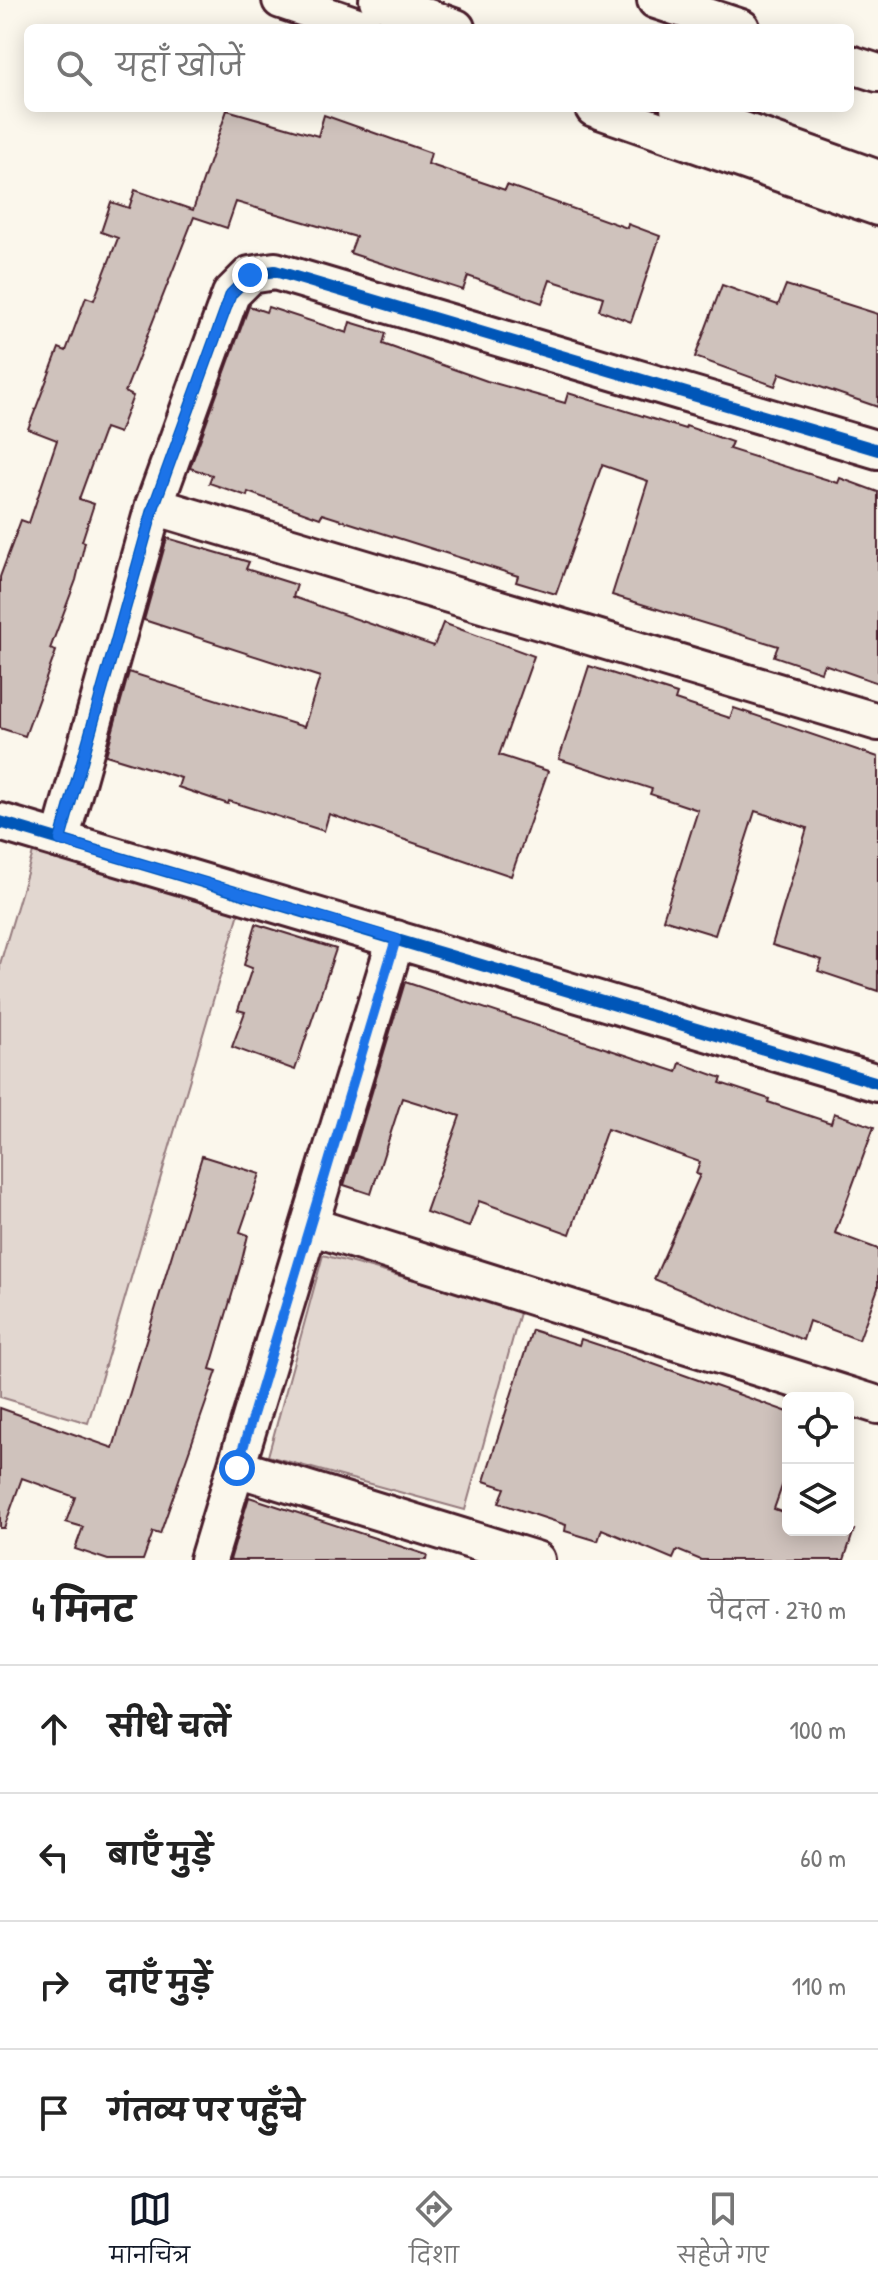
<!DOCTYPE html>
<html lang="hi">
<meta charset="utf-8">
<style>
:root{--surface:#fff;--page:#f2f2f2;--text:#222;--muted:#767676;--line:#e0e0e0;--accent:#111827}
body{margin:0;font-family:"Patrick Hand","Playpen Sans Deva",sans-serif;background:var(--page);color:var(--text)}
.controls{position:absolute;right:24px;bottom:24px;display:grid;overflow:hidden;border-radius:12px;box-shadow:0 4px 20px #0003}
.controls button{width:72px;height:72px;display:grid;place-items:center;padding:0;border:0;border-bottom:2px solid var(--line);background:var(--surface);color:var(--text);font:40px sans-serif}
.stop{position:absolute;width:24px;height:24px;margin:-18px;border:6px solid #1a73e8;border-radius:50%;background:#fff}
.stop.end{background:#1a73e8;border-color:#fff;box-shadow:0 2px 8px #0008}
.list{margin:0;padding:0;list-style:none}
h2{display:flex;justify-content:space-between;align-items:center;height:104px;margin:0;padding:0 32px;font-size:34px}
h2 small{font-size:26px;font-weight:400;color:var(--muted)}
.list li{display:grid;grid-template-columns:52px 1fr auto;gap:24px;align-items:center;box-sizing:border-box;height:128px;padding:0 32px;border-top:2px solid var(--line)}
.list b{display:block;font-size:30px;white-space:nowrap}
.list em{font-size:26px;font-style:normal;color:var(--muted)}
.icon{flex:none;width:44px;height:44px;fill:none;stroke:currentColor;stroke-width:2;stroke-linecap:round;stroke-linejoin:round}
.map{position:relative;flex:none;width:878px;height:1560px;overflow:hidden}
.search{position:absolute;background:var(--surface);box-shadow:0 4px 20px #0003;left:24px;right:24px;top:24px;height:88px;display:flex;align-items:center;gap:20px;box-sizing:border-box;padding:0 28px;border-radius:12px;color:var(--muted);font-size:30px}
.sheet{height:616px;background:var(--surface)}
nav{display:flex;justify-content:space-around;align-items:center;box-sizing:border-box;height:112px;border-top:2px solid var(--line);background:var(--surface);font-size:22px;color:var(--muted)}
nav a{display:grid;justify-items:center;gap:4px}
nav .on{color:var(--accent)}
.map>svg:first-child{display:block}
.green{fill:#e2d7d0;stroke:#967b7e;stroke-width:2}
.building{fill:#cfc2bc;stroke:#4a1f2b;stroke-width:2}
.lines{fill:none;stroke-linecap:round;stroke-linejoin:round}
.minor-casing{stroke:#4a1f2b;stroke-width:42}
.minor{stroke:#fbf7ec;stroke-width:36}
.cycleway-casing{stroke:#fbf7ec;stroke-width:17}
.cycleway{stroke:#0057b8;stroke-width:12}
.route{stroke:#1a73e8;stroke-width:10}
</style>
<div class="map">
<svg width="878" height="1560" viewBox="0 0 878 1560">
<rect width="100%" height="100%" fill="#fbf7ec"/>
<filter id="ink" filterUnits="userSpaceOnUse"><feTurbulence type="fractalNoise" baseFrequency=".0125" numOctaves="2"/><feDisplacementMap in="SourceGraphic" scale="16" xChannelSelector="R" yChannelSelector="G"/><feConvolveMatrix kernelMatrix="1 2 1 2 8 2 1 2 1" color-interpolation-filters="sRGB"/></filter>
<g filter="url(#ink)">
<g class="green">
<polygon points="35,846 241,906 88,1423 0,1397 0,964"/>
<polygon points="323,1255 521,1309 465,1510 268,1456"/>
</g>
<g class="building">
<polygon points="227,110 318,136 324,115 431,153 428,164 505,190 507,185 627,228 628,224 660,236 631,322 599,310 603,297 550,280 542,303 468,276 463,290 350,253 356,237 236,202 227,228 194,217 125,392 133,396 119,433 105,428 79,499 94,504 82,541 85,542 76,580 50,649 56,651 25,736 0,728 0,577 21,520 29,523 57,440 28,429 59,348 66,351 86,297 94,300 118,238 101,232 111,202 129,208 135,190 193,210"/>
<polygon points="722,285 778,305 786,285 878,314 878,407 780,373 775,386 695,357"/>
<polygon points="249,306 266,312 268,307 347,333 350,322 386,333 383,344 487,381 565,403 568,393 685,429 686,426 732,442 729,449 838,483 840,478 878,492 878,683 824,664 821,672 774,656 778,646 612,595 648,481 602,465 556,594 516,582 518,576 322,514 320,518 248,492 247,496 209,483 212,475 190,468"/>
<polygon points="167,538 249,562 246,569 297,585 293,597 434,646 443,623 534,656 499,755 548,771 511,876 329,814 324,831 229,801 228,804 178,787 181,778 106,755 129,672 304,727 320,677 144,620"/>
<polygon points="589,666 677,694 675,700 730,718 734,708 878,757 878,991 818,971 822,960 772,945 807,828 755,811 715,935 663,919 698,810 650,794 652,789 559,759"/>
<polygon points="256,924 336,949 295,1070 232,1047 245,1012 238,1010 252,968 244,965"/>
<polygon points="405,982 677,1072 680,1063 722,1078 720,1083 769,1099 768,1102 831,1123 834,1113 874,1127 835,1233 878,1249 878,1288 859,1340 809,1321 803,1340 654,1279 700,1175 696,1174 700,1162 607,1129 570,1234 479,1201 469,1227 426,1212 460,1116 402,1098 371,1194 344,1185"/>
<polygon points="202,1156 260,1174 240,1232 248,1235 241,1264 210,1369 217,1371 160,1534 153,1532 143,1560 108,1560 75,1549 83,1527 66,1522 75,1497 22,1478 4,1528 0,1528 0,1408 113,1448"/>
<polygon points="532,1330 579,1345 581,1339 614,1350 788,1412 788,1469 774,1509 788,1514 788,1530 854,1530 844,1560 701,1560 677,1550 673,1559 602,1529 598,1541 565,1531 566,1525 499,1503 505,1488 484,1481"/>
<polygon points="249,1497 427,1555 426,1560 230,1560"/>
</g>
<g class="lines">
<defs>
<g id="minor">
<polyline points="281,0 363,28"/>
<polyline points="378,0 456,28"/>
<polyline points="656,0 741,28"/>
<polyline points="850,64 878,73"/>
<polyline points="594,108 878,207"/>
<polyline points="679,108 878,179"/>
<polyline points="154,506 878,722"/>
<polyline points="0,822 878,1083"/>
<polyline points="60,840 154,506 231,294 250,275 275,271 878,450"/>
<polyline points="310,1226 878,1405"/>
<polyline points="237,1468 536,1560"/>
<polyline points="208,1560 396,939"/>
</g>
</defs>
<use href="#minor" class="minor-casing"/>
<use href="#minor" class="minor"/>
<defs>
<g id="cycleway">
<polyline points="0,822 878,1083"/>
<polyline points="60,840 154,506 231,294 250,275 275,271 878,450"/>
</g>
</defs>
<use href="#cycleway" class="cycleway-casing"/>
<use href="#cycleway" class="cycleway"/>
</g>
</g>
<g class="lines" filter="url(#ink)">
<polyline class="route" points="237,1468 396,939 60,840 154,506 231,294 250,275"/>
</g>
</svg>
<div class="controls">
<button><svg class="icon" aria-label="locate" viewBox="0 0 24 24"><circle cx="12" cy="12" r="6"/><path d="M12 2v4M12 18v4M2 12h4M18 12h4"/></svg></button>
<button><svg class="icon" aria-label="layers" viewBox="0 0 24 24"><path d="M12 4l9 5-9 5-9-5zM3 14l9 5 9-5"/></svg></button>
</div>
<div class="stop" style="left:237px;top:1468px"></div>
<div class="stop end" style="left:250px;top:275px"></div>
<div class="search"><svg class="icon" aria-label="search" viewBox="0 0 24 24"><circle cx="10" cy="10" r="6"/><path d="M15 15l6 6"/></svg>यहाँ खोजें</div>
</div>
<section class="sheet">
<h2>4 मिनट<small>पैदल · 270 m</small></h2>
<ul class="list">
<li><svg class="icon" aria-label="ahead" viewBox="0 0 24 24"><path d="M12 20V5M6 11l6-6 6 6"/></svg><div><b>सीधे चलें</b></div><em>100 m</em></li>
<li><svg class="icon" aria-label="left" viewBox="0 0 24 24"><path d="M17 20v-9H6M10 6l-5 5 5 5"/></svg><div><b>बाएँ मुड़ें</b></div><em>60 m</em></li>
<li><svg class="icon" aria-label="right" viewBox="0 0 24 24"><path d="M7 20v-9h11M14 6l5 5-5 5"/></svg><div><b>दाएँ मुड़ें</b></div><em>110 m</em></li>
<li><svg class="icon" aria-label="arrive" viewBox="0 0 24 24"><path d="M6 21V4h12l-3 4 3 4H6"/></svg><div><b>गंतव्य पर पहुँचे</b></div></li>
</ul>
</section>
<nav>
<a class="on"><svg class="icon" aria-label="map" viewBox="0 0 24 24"><path d="M3 6l6-2 6 2 6-2v14l-6 2-6-2-6 2zM9 4v14M15 6v14"/></svg>मानचित्र</a>
<a><svg class="icon" aria-label="directions" viewBox="0 0 24 24"><path d="M12 3l9 9-9 9-9-9zM9 14v-3h6M13 9l2 2-2 2"/></svg>दिशा</a>
<a><svg class="icon" aria-label="saved" viewBox="0 0 24 24"><path d="M7 4h10v16l-5-4-5 4z"/></svg>सहेजे गए</a>
</nav>
